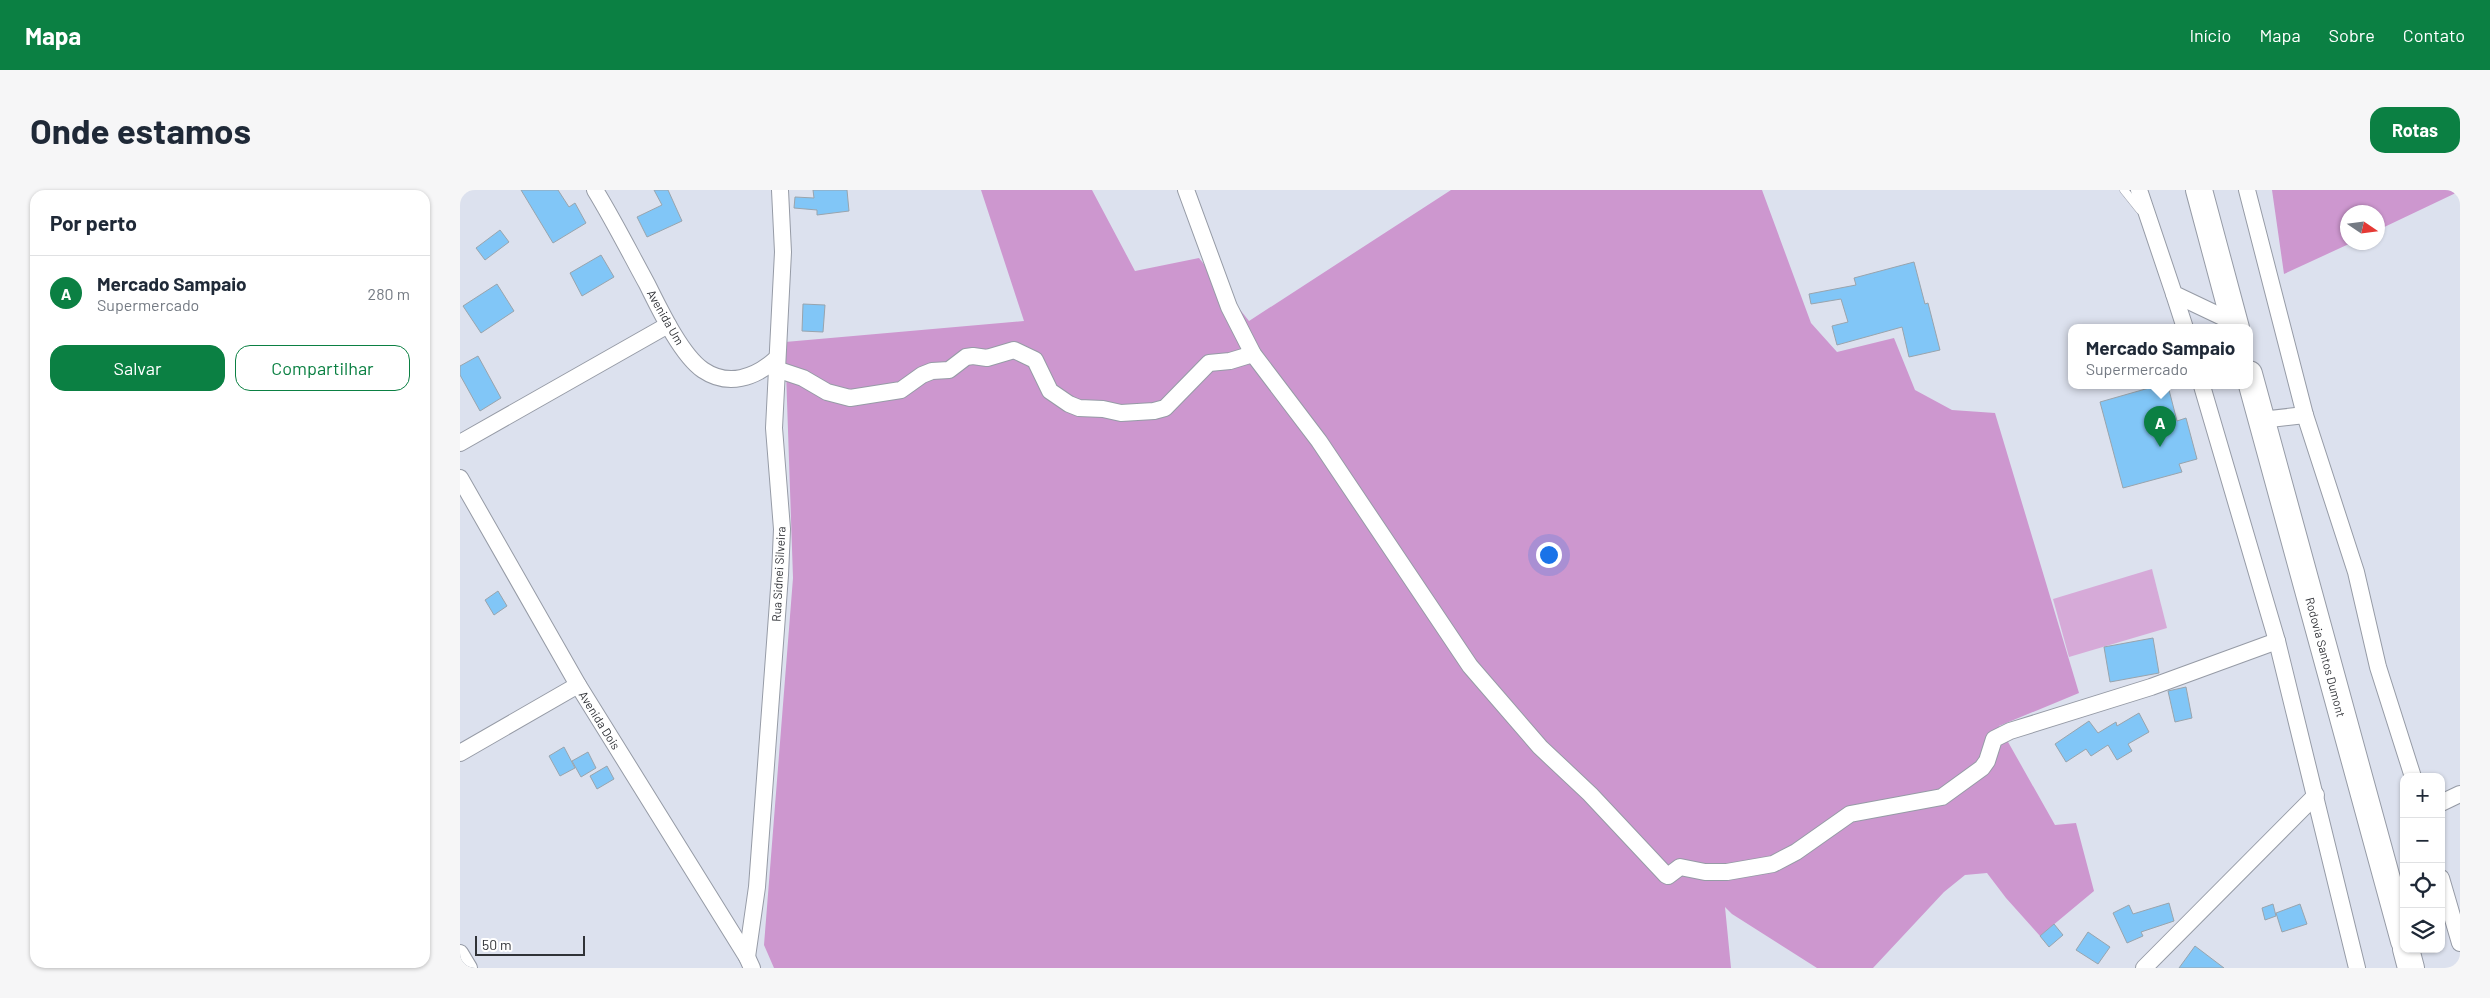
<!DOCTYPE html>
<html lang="pt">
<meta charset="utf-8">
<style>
:root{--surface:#fff;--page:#f6f6f7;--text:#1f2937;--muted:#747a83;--line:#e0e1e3;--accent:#0b8043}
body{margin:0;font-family:Barlow,sans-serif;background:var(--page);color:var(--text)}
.controls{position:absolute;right:15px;bottom:15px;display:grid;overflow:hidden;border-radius:10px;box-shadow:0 1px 4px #0004}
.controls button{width:45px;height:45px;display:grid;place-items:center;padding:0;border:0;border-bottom:1px solid var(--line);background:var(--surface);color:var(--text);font:25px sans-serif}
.compass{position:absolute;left:1880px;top:15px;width:45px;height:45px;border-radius:50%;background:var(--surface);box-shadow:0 1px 4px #0004;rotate:103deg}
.scale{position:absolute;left:15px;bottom:12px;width:110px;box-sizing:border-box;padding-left:5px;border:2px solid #303237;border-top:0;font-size:14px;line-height:18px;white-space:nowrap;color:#303237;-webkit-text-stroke:4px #fff;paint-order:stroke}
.you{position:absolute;left:1088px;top:364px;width:18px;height:18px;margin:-12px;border:4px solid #fff;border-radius:50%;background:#1a73e8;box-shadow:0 0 0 8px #1a73e833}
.badge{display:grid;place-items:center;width:32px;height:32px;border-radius:50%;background:var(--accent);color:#fff;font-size:16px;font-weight:700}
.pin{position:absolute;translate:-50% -41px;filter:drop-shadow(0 1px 2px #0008)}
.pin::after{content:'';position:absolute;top:26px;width:18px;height:15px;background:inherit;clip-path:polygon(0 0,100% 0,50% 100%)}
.popup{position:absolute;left:1608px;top:134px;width:185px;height:65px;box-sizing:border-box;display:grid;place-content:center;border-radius:10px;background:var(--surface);filter:drop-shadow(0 1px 4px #0005);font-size:16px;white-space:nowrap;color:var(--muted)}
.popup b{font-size:19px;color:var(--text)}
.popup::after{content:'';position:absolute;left:50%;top:100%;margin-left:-10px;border:10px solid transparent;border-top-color:var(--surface)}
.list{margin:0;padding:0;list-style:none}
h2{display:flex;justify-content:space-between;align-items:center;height:65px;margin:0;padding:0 20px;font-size:21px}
h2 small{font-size:16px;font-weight:400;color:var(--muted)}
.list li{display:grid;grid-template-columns:32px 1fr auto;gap:15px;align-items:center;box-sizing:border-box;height:75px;padding:0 20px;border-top:1px solid var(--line)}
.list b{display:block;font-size:19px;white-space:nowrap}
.list p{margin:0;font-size:16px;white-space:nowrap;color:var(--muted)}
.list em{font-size:16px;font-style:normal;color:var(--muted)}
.actions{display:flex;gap:10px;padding:15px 20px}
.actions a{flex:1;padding:11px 0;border:1px solid var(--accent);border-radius:15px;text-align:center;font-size:18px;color:var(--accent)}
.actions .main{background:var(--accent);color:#fff}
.icon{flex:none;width:28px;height:28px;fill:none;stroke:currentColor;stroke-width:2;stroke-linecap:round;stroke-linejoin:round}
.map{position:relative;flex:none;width:2000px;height:778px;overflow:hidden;border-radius:15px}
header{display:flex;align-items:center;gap:30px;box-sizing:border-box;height:70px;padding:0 25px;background:var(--accent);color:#fff}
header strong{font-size:24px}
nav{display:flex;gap:28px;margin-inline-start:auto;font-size:18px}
.intro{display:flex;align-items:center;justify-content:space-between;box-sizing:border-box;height:120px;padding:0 30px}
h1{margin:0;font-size:35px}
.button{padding:12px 22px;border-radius:15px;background:var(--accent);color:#fff;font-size:18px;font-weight:700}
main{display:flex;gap:30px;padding:0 30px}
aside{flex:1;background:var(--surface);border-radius:15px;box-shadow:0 1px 4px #0004}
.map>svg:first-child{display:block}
.green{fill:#d6aad8}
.forest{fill:#cd97cf}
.building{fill:#81c6f7;stroke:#99a4ad}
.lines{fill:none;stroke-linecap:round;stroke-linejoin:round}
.service-casing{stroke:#969ba6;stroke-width:9}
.minor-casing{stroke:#969ba6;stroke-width:18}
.trunk-casing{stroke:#969ba6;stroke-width:28}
.service{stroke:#fff;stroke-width:8}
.minor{stroke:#fff;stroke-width:16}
.trunk{stroke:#fff;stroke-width:26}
.labels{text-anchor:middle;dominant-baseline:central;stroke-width:4;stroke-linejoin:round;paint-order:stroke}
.street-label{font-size:12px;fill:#303237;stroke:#fff}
</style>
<header>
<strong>Mapa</strong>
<nav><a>Início</a><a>Mapa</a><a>Sobre</a><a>Contato</a></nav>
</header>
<div class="intro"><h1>Onde estamos</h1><a class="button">Rotas</a></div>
<main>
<aside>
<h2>Por perto<small></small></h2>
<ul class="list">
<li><span class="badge">A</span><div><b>Mercado Sampaio</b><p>Supermercado</p></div><em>280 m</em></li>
</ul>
<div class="actions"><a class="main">Salvar</a><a>Compartilhar</a></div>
</aside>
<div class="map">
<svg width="2000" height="778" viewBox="0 0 2000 778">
<rect width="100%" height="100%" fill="#dce1ee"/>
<polygon class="green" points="1692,379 1707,438 1609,467 1593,409"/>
<g class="forest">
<polygon points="521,0 632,0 675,81 739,68 789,131 991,0 1302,0 1351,133 1377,162 1434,148 1455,200 1492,220 1535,223 1619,503 1539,536 1595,635 1616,633 1634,701 1580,746 1546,708 1527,683 1505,685 1484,702 1413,778 1357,778 1272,724 1265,717 1271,778 314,778 304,755 333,388 325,152 564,131"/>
<polygon points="1812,0 2000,0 2000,1 1918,40 1918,22 1888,22 1888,52 1891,53 1824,84"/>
</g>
<g class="building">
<polygon points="61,0 98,0 109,17 115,13 126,33 93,53"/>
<polygon points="194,0 208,0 222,31 187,47 177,27 202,15"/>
<polygon points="353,0 387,0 389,21 357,25 357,20 334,18 335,7 354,8"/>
<polygon points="40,40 49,52 25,70 16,58"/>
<polygon points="141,65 154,87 122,106 110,83"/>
<polygon points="1454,72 1465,114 1468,113 1480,160 1449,167 1442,137 1377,155 1372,136 1388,132 1381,109 1351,114 1349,104 1396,95 1394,88"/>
<polygon points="37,94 54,121 21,143 3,116"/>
<polygon points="343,114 365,115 363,142 342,141"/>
<polygon points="18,166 41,208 20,221 0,185 0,176"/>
<polygon points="1696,196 1708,196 1717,231 1726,228 1737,269 1719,274 1722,282 1663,298 1640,212"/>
<polygon points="38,401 47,416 34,425 25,410"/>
<polygon points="1693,448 1699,483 1650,492 1644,457"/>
<polygon points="1726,497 1732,528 1715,532 1708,501"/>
<polygon points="1679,523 1689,542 1668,554 1672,561 1657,570 1648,555 1631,566 1626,559 1606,572 1595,554 1629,531 1638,543 1656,532 1657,536"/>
<polygon points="104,557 115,578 100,586 89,566"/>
<polygon points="128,562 136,578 121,587 112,571"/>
<polygon points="147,576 154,589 137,599 130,586"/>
<polygon points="1709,713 1714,731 1681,742 1683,746 1667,753 1653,723 1669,715 1673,724"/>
<polygon points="1813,714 1816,726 1805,730 1802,718"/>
<polygon points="1840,714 1847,734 1822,742 1816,723"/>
<polygon points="1594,734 1603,745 1589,757 1580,746"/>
<polygon points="1628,742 1650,757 1638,774 1616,760"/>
<polygon points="1735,756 1764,778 1719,778"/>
</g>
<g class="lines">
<defs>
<polyline id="service" points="1664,0 1680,20"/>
<g id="minor">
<path d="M135,0c19,31 35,63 52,94 12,24 34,71 56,86 25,17 52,8 73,-11"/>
<polyline points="726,0 769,117 793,164 859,251 1010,476 1080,557 1130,604 1206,685 1208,686 1220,677 1245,682 1267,682 1313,674 1336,662 1390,624 1482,607 1522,578 1527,571 1534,549 1550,541 1691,497 1817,451"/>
<polyline points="1679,0 1714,104 1775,133"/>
<polyline points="1787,0 1845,225 1896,382 1918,477 1953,587"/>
<polyline points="1714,104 1725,138"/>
<polyline points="316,179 343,188 367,202 390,208 441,200 462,185 472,181 489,180 506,167 513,166 527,168 554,160 575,170 590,201 609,214 619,218 643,219 661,223 694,221 705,218 749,173 770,171 793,164"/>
<polyline points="1742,196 1817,451 1897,778"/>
<polyline points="1801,230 1845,225"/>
<polyline points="0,253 208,135"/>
<polyline points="0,288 118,495 287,767 292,778"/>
<polyline points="0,563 118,495"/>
<polyline points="1981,613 2000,604"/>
<polyline points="1981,688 2000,753"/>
<polyline points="0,763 9,778"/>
<polyline points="287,767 297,697 320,385 322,339 314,238 323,62 320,0"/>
<polyline points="1684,778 1856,605"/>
</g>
<g id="trunk">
<polyline points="1739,0 1776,138"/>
<polyline points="1789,184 1944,751"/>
<polyline points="1946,759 1951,778"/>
</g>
</defs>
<use href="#service" class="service-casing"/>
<use href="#minor" class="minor-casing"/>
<use href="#trunk" class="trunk-casing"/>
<use href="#service" class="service"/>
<use href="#minor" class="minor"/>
<use href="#trunk" class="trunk"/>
</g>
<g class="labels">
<g class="street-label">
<text transform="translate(206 127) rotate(60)">Avenida Um</text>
<text transform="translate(318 384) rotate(-87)">Rua Sidnei Silveira</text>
<text transform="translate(1866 467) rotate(75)">Rodovia Santos Dumont</text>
<text transform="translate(140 530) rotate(58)">Avenida Dois</text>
</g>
</g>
</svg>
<div class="controls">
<button>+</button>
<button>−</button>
<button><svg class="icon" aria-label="locate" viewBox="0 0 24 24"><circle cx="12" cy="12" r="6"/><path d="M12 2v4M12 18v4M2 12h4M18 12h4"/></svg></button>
<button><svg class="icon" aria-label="layers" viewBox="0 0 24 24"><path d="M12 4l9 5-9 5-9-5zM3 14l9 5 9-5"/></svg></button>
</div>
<svg class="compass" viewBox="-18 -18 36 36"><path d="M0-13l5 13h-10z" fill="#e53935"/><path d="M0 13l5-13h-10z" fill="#747a83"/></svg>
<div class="scale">50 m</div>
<div class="you"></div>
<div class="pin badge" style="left:1700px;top:257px">A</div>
<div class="popup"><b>Mercado Sampaio</b>Supermercado</div>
</div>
</main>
